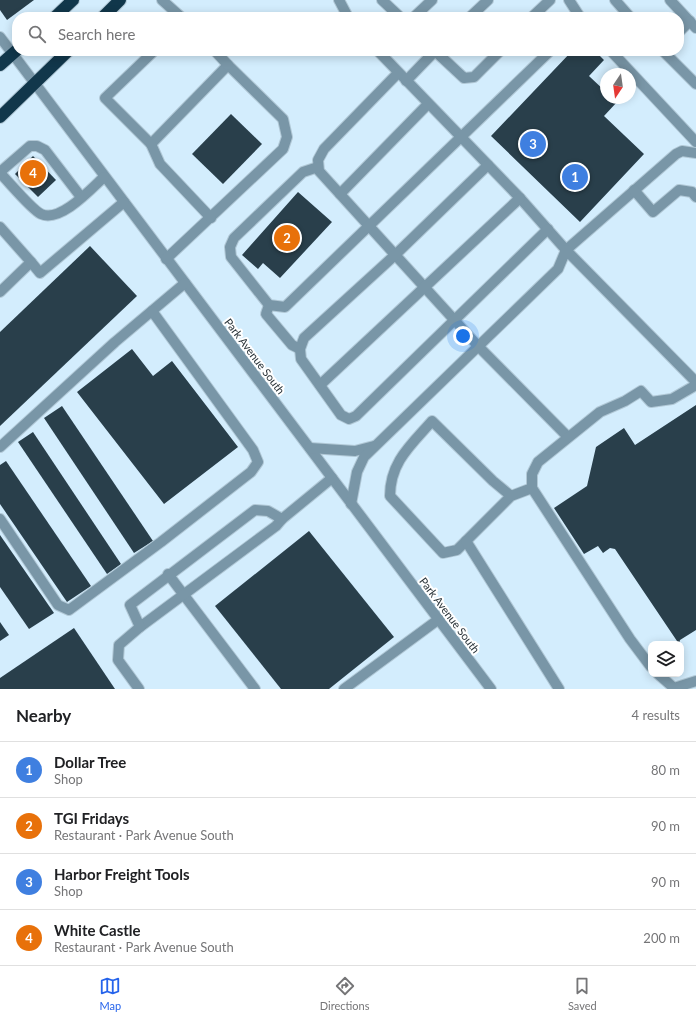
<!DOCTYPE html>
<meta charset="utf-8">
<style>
:root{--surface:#fff;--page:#f6f6f6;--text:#202124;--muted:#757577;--line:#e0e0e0;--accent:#2563eb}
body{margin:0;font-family:Lato,sans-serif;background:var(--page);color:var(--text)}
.controls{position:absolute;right:12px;bottom:12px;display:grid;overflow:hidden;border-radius:8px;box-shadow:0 2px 10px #0003}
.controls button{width:36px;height:36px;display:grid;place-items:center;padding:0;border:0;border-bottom:1px solid var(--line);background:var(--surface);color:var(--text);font:20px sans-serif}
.compass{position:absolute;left:600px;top:68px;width:36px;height:36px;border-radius:50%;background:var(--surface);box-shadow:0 2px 10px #0003;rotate:193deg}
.you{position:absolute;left:463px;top:336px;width:14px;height:14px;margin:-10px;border:3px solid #fff;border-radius:50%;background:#1a73e8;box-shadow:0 0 0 6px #1a73e833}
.badge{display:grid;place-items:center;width:26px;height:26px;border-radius:50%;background:var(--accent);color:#fff;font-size:13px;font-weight:700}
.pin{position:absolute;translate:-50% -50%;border:2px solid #fff;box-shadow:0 1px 4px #0006}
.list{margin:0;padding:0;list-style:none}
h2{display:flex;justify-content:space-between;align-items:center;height:52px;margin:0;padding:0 16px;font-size:17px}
h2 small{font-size:13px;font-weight:400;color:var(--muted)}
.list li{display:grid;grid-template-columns:26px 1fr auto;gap:12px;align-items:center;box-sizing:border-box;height:56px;padding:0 16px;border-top:1px solid var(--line)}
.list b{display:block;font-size:15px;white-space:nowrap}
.list p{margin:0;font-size:13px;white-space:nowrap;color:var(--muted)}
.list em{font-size:13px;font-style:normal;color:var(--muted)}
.icon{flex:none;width:22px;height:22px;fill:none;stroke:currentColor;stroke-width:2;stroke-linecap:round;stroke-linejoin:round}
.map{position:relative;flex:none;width:696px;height:689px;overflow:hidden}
.search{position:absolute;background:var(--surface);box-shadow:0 2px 10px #0003;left:12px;right:12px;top:12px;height:44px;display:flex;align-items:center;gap:10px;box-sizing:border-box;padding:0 14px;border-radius:16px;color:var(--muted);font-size:15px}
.sheet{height:276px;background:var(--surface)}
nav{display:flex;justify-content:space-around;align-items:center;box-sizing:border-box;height:56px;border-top:1px solid var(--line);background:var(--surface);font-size:11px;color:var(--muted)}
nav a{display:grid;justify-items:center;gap:2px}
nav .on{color:var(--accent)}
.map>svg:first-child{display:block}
.building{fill:#293f4b}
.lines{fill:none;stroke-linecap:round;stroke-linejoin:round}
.minor-casing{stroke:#b1c8d6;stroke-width:12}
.highway-casing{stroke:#b1c8d6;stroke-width:14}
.minor{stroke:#7996a7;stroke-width:10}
.highway{stroke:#11374b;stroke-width:12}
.labels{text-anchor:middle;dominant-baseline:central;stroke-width:4;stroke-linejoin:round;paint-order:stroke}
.street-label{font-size:11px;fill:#293339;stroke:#fff}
</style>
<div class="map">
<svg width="696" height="689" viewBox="0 0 696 689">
<rect width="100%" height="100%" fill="#d3edfd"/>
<g class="building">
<polygon points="0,0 34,0 7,20 0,10"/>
<polygon points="572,51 595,51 604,60 589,76 606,92 606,98 612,98 617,102 604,116 644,154 580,222 491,136"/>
<polygon points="231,114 262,144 223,184 192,154"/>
<polygon points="33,156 56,180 38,197 15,174"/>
<polygon points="298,192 332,222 280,278 263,263 258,269 242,255"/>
<polygon points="90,246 137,296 0,426 0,332"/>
<polygon points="132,349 153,376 172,361 238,447 164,504 77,392"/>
<polygon points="696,405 696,630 680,640 679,644 615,549 610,548 603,553 598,546 584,554 554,508 587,486 596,447 624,428 635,445"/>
<polygon points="62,406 153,541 134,553 44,418"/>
<polygon points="33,432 121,564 107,574 18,442"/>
<polygon points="6,461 91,586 67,602 0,504 0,465"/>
<polygon points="309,531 394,637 329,689 281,689 215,606"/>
<polygon points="0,535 54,613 29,629 0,587"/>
<polygon points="0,622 9,635 0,641"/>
<polygon points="74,628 115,689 0,689 0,678"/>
</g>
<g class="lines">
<defs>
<g id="minor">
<polyline points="162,0 181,17"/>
<polyline points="339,0 348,17"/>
<polyline points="382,0 400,17"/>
<polyline points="569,0 580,17"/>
<polyline points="615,0 630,17"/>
<polyline points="670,0 696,28"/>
<polyline points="414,17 432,0"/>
<polyline points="470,17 488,0"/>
<polyline points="532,17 550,0"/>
<polyline points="679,32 690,21"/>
<polyline points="0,37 491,689"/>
<polyline points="154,51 105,98 151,144 228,65 283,119 287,137 283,149 166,259"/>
<polyline points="215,51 228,65"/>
<polyline points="378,51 520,198 566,250 676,154 682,151 696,153"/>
<polyline points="435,51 464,78 474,77 500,51"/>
<polyline points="611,51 696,142"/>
<polyline points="663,51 696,84"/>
<polyline points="398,73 324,149 318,160 319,171 478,346 568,437"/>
<polyline points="406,81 435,51"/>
<polyline points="151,144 160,164 211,218"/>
<polyline points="488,165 395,255 304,338 300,349 301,359 341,415 349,419 356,416 548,229"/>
<polyline points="318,167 303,172 234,238 230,247 231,257 269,305 285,307 550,51"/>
<polyline points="0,172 30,146 37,146 45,150 81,197"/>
<path d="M0,173c9,9 31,36 41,41 19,9 50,-25 63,-37"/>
<polyline points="634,190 653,212 679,190 692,192 696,197"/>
<polyline points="340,194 428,104"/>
<polyline points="0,227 31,262 0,292"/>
<polyline points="31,262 40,273 124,202"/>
<polyline points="269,305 266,314 292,345 300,349"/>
<polyline points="320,385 520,198"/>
<polyline points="0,447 115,342 185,283"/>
<polyline points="310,448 355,451 374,446"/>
<path d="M511,496l-18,-15 -61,-60c-21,24 -42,41 -42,75l53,57 14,-3 54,-54 21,-8"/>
<polyline points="351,504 357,472 364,457 558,269 566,250 696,382"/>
<polyline points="0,519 58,605 69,610 161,542 251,472 258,462 253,450 152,311"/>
<polyline points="466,541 559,689"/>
<polyline points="168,574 255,689"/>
<polyline points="140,627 276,526 282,519 332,478"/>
<polyline points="651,667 630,639 532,488 532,474 538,462 600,412 625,401 641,391 651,402 672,399 696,385"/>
<polyline points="658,674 674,688 696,681"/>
<polyline points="139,689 118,660 119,645 140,627 130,605 255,510 268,511 282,519"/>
<polyline points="344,689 439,619"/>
</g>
<g id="highway">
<polyline points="55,17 73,0"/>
<polyline points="103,17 120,0"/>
<polyline points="0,65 17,50"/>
<polyline points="0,117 68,51"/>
</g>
</defs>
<use href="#minor" class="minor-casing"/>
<use href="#highway" class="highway-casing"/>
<use href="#minor" class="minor"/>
<use href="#highway" class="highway"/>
</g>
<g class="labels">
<g class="street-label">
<text transform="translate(255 356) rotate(53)">Park Avenue South</text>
<text transform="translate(450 615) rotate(53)">Park Avenue South</text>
</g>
</g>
</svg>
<div class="controls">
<button><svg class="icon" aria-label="layers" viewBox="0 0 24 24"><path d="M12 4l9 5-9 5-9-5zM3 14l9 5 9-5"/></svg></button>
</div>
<svg class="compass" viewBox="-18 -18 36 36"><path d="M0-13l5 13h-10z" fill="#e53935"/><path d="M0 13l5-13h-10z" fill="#757577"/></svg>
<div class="you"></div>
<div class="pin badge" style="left:575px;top:177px;background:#3f7fe0">1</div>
<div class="pin badge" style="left:287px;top:238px;background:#e8710a">2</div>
<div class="pin badge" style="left:533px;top:144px;background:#3f7fe0">3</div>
<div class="pin badge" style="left:33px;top:173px;background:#e8710a">4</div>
<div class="search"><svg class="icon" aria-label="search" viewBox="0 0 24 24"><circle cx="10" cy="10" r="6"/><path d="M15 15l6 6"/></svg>Search here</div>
</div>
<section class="sheet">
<h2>Nearby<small>4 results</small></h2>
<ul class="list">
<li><span class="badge" style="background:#3f7fe0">1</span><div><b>Dollar Tree</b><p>Shop</p></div><em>80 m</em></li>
<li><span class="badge" style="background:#e8710a">2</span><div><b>TGI Fridays</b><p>Restaurant · Park Avenue South</p></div><em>90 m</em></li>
<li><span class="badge" style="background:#3f7fe0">3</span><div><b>Harbor Freight Tools</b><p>Shop</p></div><em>90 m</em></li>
<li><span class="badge" style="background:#e8710a">4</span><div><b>White Castle</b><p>Restaurant · Park Avenue South</p></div><em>200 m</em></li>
</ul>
</section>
<nav>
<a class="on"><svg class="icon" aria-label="map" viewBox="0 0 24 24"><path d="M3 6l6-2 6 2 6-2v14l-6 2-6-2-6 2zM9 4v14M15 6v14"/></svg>Map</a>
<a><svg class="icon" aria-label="directions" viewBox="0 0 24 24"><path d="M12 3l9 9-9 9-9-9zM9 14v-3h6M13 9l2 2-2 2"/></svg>Directions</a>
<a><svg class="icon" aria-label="saved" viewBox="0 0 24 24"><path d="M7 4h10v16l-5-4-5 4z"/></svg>Saved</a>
</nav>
